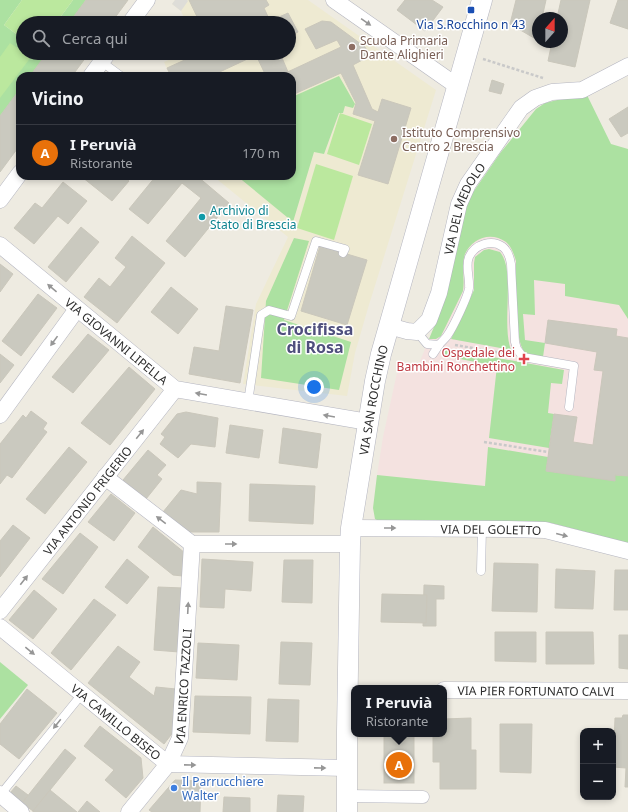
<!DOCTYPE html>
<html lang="it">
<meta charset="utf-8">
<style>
:root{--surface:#171b24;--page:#20242c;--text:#f1f3f6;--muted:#9ea1a6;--line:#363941;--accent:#a6a8f4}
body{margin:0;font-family:"Noto Sans",sans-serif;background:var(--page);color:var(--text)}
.controls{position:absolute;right:12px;bottom:12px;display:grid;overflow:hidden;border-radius:8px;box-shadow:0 2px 6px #0003}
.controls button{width:36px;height:36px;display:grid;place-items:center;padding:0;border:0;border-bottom:1px solid var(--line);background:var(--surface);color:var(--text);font:20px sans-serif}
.compass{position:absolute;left:532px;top:12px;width:36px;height:36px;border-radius:50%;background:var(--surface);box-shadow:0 2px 6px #0003;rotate:21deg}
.you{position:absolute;left:314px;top:387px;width:14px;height:14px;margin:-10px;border:3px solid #fff;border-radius:50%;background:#1a73e8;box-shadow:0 0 0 6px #1a73e833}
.badge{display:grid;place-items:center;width:26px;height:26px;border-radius:50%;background:var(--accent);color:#fff;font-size:13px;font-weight:700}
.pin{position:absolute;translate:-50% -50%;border:2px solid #fff;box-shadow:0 1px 4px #0006}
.popup{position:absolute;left:351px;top:685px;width:96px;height:52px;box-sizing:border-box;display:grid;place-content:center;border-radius:8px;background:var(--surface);filter:drop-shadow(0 1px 3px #0005);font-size:13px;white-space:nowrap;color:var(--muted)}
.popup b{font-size:15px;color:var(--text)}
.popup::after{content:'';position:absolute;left:50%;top:100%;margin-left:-8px;border:8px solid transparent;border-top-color:var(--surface)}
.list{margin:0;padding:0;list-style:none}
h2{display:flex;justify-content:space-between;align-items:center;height:52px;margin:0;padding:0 16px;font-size:17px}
h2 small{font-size:13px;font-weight:400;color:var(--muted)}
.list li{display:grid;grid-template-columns:26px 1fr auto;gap:12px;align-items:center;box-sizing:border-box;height:56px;padding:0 16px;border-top:1px solid var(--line)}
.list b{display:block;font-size:15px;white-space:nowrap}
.list p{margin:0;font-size:13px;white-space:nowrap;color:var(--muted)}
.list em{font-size:13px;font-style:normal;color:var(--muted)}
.icon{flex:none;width:22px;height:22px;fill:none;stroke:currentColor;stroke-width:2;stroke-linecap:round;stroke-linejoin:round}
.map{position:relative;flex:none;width:628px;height:812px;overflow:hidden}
.search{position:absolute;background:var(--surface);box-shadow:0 2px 6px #0003;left:16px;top:16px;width:280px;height:44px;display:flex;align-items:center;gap:10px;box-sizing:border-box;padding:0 14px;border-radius:22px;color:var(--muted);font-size:15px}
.panel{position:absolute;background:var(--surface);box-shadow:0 2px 6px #0003;left:16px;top:72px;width:280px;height:108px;border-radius:12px}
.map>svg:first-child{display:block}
.education{fill:#eeead2}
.medical{fill:#f4e2e0;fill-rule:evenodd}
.green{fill:#ace1a1}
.pitch{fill:#bbe89e}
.plaza{fill:#deddd8}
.building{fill:#cac9bf;stroke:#cac7bb}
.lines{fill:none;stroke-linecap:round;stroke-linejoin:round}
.service-casing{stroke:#b4b5c0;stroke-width:9}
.pedestrian-casing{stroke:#b4b5c0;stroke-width:13}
.minor-casing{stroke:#b4b5c0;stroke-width:17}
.tertiary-casing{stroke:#b4b5c0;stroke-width:21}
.path{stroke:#c9c9c9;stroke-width:2.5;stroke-dasharray:3 2;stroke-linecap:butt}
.service{stroke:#fff;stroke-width:8}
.pedestrian{stroke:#fff;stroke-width:12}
.minor{stroke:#fff;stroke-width:16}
.tertiary{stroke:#fff;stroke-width:20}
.oneway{fill:#969696}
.transit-dot{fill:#1a4fb4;stroke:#fff;stroke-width:1.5}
.education-dot{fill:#8d6e63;stroke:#fff;stroke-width:1.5}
.culture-dot{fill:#0f9aa8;stroke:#fff;stroke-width:1.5}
.health-dot{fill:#e0444e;stroke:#fff;stroke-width:1.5}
.shop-dot{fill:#3f7fe0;stroke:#fff;stroke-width:1.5}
.labels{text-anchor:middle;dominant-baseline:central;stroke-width:3;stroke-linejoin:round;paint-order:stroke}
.transit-label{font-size:12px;fill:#164399;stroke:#fff}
.education-label{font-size:12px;fill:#785e54;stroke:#fff;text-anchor:start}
.culture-label{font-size:12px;fill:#0d838f;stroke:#fff;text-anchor:start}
.street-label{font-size:12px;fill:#2e2e2e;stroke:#fff}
.health-label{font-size:12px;fill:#be3a42;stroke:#fff;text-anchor:end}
.shop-label{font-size:12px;fill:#366cbe;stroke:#fff;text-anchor:start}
.district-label{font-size:16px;font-weight:bold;fill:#4f4f7d;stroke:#fff}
</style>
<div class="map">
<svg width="628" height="812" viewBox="0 0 628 812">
<rect width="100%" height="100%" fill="#eeebe1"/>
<polygon class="education" points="175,0 308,0 436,90 368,308 355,353 347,396 243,384 256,304 288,237 213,176 292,176 292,76 170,76 164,62 184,53 289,53 289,23 186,23 181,11 172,4"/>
<path class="medical" d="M475,189l153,25v329l-81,-21 -170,-2 -2,-1 -2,-11 4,-33 6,-38 15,-69 20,-2 23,-56zM489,249l11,3 6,10 1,8 -1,48 2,21 3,10 -39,-53 7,-43 5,-3z"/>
<g class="green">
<polygon points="0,0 22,0 4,25 23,39 23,53 47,53 30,76 20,76 20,89 0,116"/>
<polygon points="73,0 86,0 69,23 56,23"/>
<polygon points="339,76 355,104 353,108 345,106 343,113 339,113 324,154 314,152 293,222 237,176 292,176 292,97"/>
<path d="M586,93l25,51 17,5v170l-9,-14 -54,-9v-12l-31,-4 1,35 -12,-1 2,26 20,3 -2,14c-6,-1 -14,-1 -18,-5 -11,-8 -9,-75 -9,-91 -2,-6 -4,-14 -10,-19 -15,-11 -34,-4 -41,12 -4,12 0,24 -2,37l-22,45 -5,3h-7l12,-29 24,-99 4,-13 32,-46 35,-43 9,-6z"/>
<polygon points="294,238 309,241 284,320 351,342 339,390 261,378 266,301"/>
<path d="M489,249l11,3c16,19 1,71 11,98l-60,-11 23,-49v-27l1,-6 9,-7z"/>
<polygon points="448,349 564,370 562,384 551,383 548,413 554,414 549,448 489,438 497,366 444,356 445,351"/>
<polygon points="488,447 548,457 546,471 614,480 615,475 628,476 628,543 547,522 377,520 375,519 373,508 377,475 485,486"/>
<polygon points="0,662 28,685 0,719"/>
</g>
<g class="pitch">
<polygon points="22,0 73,0 56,23 23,23 23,39 4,25"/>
<polygon points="10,43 31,57 0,98 0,57"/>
<polygon points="340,113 372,124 359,165 327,154"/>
<polygon points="316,164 353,176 334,240 297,228"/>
</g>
<polygon class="plaza" points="175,0 187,0 188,1 181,11 172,4"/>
<g class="building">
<polygon points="86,0 128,0 111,23 69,23"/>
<polygon points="189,0 266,0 269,5 264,8 270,21 288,13 298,32 289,36 289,23 200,23"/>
<polygon points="405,0 432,0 443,7 425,31 397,10"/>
<polygon points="516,0 546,0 542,18 538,18 538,34 534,38 510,24"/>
<polygon points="561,0 590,0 575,67 548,61 552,42 562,42 562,18 557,18"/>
<polygon points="618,0 628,0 628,29 610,23"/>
<polygon points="322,21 331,22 365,47 368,53 368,57 353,65 372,109 378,112 382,99 411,108 388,184 358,175 375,121 353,114 356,103 341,73 292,95 292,76 279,76 341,47 337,40 316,49 305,29"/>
<polygon points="47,53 89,53 72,76 30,76"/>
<polygon points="200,53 280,53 288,72 279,76 266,76 256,55 211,76 171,76 167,68"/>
<polygon points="492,80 504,84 501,94 489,91"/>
<polygon points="20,89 20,145 0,172 0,116"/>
<polygon points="628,107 628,133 621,137 609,119"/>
<polygon points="83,176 123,176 129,181 112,201 82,177"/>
<polygon points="156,176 197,176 229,203 185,257 166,241 201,198 182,183 148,224 129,209"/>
<polygon points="63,182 87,201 68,224 58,216 34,244 14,228 35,203 42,208"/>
<polygon points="81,227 99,242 66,282 48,267"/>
<polygon points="132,236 165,263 117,323 84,297 99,278 110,287 126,267 115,258"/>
<polygon points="320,246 367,260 347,325 301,311"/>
<polygon points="0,264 13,274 0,292"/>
<polygon points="171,287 198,309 178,334 151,312"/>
<polygon points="38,294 57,308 21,356 2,341"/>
<polygon points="226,306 253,310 240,383 189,374 194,347 219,351"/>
<polygon points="548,320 617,329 616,336 628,338 628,476 615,475 615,481 546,471 554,414 577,417 573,442 593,445 603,371 594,370 597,352 545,343"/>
<polygon points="88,334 109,350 73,393 52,377"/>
<polygon points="0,354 14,365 0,383"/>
<polygon points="129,367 155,389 110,445 81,423"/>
<polygon points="31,411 47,423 43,429 47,432 12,478 7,475 0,484 0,444 23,415 26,418"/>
<polygon points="186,412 218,418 215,447 191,444 178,458 160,444 165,437 161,434 177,414"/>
<polygon points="230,425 263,430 259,458 226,453"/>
<polygon points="283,428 321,434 317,468 279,463"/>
<polygon points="69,447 87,462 45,514 26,499"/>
<polygon points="148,450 166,465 157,475 162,479 146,499 123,480"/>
<polygon points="197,482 221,483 219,532 186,532 163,512 181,490 197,494"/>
<polygon points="250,484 315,486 313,524 249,521"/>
<polygon points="111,494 135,513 114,541 88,522"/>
<polygon points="13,525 30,538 0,577 0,541"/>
<polygon points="153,527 185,553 183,576 173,575 138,547"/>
<polygon points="80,533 98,547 63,594 42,579"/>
<polygon points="127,559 149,577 127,604 105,587"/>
<polygon points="202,559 253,562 251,591 225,589 224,608 200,607"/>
<polygon points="284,560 313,560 312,603 282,602"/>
<polygon points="494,563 538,564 537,612 492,611"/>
<polygon points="556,569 595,571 593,609 555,608"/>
<polygon points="615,570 628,570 628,610 614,610"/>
<polygon points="424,585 444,586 444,599 436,599 436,626 423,626"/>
<polygon points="158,587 183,588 179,652 154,650"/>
<polygon points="34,590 57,609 33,639 9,620"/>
<polygon points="382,594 427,595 426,623 381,622"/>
<polygon points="94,599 116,615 71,670 51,653"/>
<polygon points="495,632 536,632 536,662 495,661"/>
<polygon points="546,632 593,632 594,664 546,664"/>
<polygon points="619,635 628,635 628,669 619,668"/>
<polygon points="281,642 312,643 310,685 279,684"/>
<polygon points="198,643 239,645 237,680 196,678"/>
<polygon points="118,646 140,662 129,677 154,696 156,687 176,689 174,731 164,744 88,683"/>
<polygon points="27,689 57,713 19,759 0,744 0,724"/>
<polygon points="195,696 251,697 250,734 193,732"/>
<polygon points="268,699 299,700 298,742 266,741"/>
<polygon points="623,715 628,715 628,787 625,787 626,768 613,767 615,718 622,718"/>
<polygon points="471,718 471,750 476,750 476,789 440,789 440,762 433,762 433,734 444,734 444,719"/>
<polygon points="500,724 532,724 531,773 500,772"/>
<polygon points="100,726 141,758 143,778 126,798 105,780 114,770 84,746"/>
<rect x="384" y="734" width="30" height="49"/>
<polygon points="65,749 76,758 33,811 22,803"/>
<polygon points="175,780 201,781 200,812 152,812 149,810"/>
<polygon points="16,786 28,795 22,803 10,793"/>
<polygon points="50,790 77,812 33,812 33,811"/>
<polygon points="278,795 304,796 303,812 277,812"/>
<polygon points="224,797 250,798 250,812 223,812"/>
<polygon points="87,801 100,812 78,812"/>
</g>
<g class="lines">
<defs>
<g id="service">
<polyline points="102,62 121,76"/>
<path d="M417,332l10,12 12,1c2,-3 6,-6 8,-9 6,-8 21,-40 22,-48 1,-10 -4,-22 0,-31 6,-13 23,-18 34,-10 5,4 7,11 8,17l4,78 2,7 6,8 51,9 -5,41"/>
<polyline points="433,354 439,345"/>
<polyline points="248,402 261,315 269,310 291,316 316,241 345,249 343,253"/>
<polyline points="481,571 482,528"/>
<polyline points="1,794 82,694"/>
</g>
<polyline id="pedestrian" points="347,796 423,797"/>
<g id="minor">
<polyline points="334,0 457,86"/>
<polyline points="130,23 147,0"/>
<polyline points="91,76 108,53"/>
<polyline points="0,200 20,173"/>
<path id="s1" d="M0,245l175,144 193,33"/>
<path id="s2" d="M389,326l18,5 10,1 12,-12 10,-27 20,-89 9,-20 53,-76 14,-10 17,-6 30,-2 46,-24"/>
<polyline points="0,415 77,309"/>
<polyline points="105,477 192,544 350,544"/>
<path id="s3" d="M351,528l156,1 38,1 83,21"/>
<path id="s4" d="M0,611l175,-222"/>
<path id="s5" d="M0,627l168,137 179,4"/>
<path id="s6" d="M444,690l184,1"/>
<polyline points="0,794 21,812"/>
<path id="s7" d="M129,812l39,-48 12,-26 12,-194"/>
</g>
<g id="tertiary">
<path id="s8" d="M347,812v-81l3,-187 1,-16 24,-147 6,-27 101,-354"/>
</g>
</defs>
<use href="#service" class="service-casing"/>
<use href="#pedestrian" class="pedestrian-casing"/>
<use href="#minor" class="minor-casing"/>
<use href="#tertiary" class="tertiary-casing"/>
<g class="path">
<polyline points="483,59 543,78"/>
<polyline points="455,345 507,354"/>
<polyline points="484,442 548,452"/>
</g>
<use href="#service" class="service"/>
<use href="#pedestrian" class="pedestrian"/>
<use href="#minor" class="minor"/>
<use href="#tertiary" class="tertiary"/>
</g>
<defs><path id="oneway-solid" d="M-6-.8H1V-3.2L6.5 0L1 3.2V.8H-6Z"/></defs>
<g class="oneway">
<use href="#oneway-solid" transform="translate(366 22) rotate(35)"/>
<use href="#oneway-solid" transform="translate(52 288) rotate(-140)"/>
<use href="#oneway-solid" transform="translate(54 341) rotate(126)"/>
<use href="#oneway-solid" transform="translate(201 394) rotate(-170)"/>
<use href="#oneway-solid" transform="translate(329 416) rotate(-170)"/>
<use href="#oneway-solid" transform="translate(140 434) rotate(-51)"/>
<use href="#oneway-solid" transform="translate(161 520) rotate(-143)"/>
<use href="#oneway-solid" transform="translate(390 528)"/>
<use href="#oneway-solid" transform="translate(562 535) rotate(14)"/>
<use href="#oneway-solid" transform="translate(231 544)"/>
<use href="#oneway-solid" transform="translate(24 580) rotate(-52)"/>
<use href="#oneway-solid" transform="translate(188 608) rotate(-87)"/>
<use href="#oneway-solid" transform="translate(30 651) rotate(39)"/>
<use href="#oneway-solid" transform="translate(57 724) rotate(129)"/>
<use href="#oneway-solid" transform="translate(190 765) rotate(1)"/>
<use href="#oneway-solid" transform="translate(320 768) rotate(1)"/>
</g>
<rect class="transit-dot" x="467" y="6" width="8" height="8" rx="2"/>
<g class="education-dot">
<circle cx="352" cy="47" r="4"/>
<circle cx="394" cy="139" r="4"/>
</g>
<circle class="culture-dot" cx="202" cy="217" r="4"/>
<path class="health-dot" d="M522 353h4v4h4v4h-4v4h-4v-4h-4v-4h4z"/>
<circle class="shop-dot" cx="174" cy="788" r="4"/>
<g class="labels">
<g class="transit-label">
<text x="471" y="24">Via S.Rocchino n 43</text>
</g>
<g class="education-label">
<text x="360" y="40">Scuola Primaria<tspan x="360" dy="14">Dante Alighieri</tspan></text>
<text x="402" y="132">Istituto Comprensivo<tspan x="402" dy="14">Centro 2 Brescia</tspan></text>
</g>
<g class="culture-label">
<text x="210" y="210">Archivio di<tspan x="210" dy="14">Stato di Brescia</tspan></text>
</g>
<g class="street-label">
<text stroke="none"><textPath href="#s2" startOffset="163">VIA DEL MEDOLO</textPath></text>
<text stroke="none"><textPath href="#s1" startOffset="151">VIA GIOVANNI LIPELLA</textPath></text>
<text stroke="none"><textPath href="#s8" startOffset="414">VIA SAN ROCCHINO</textPath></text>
<text stroke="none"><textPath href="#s4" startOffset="141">VIA ANTONIO FRIGERIO</textPath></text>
<text stroke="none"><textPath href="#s3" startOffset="140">VIA DEL GOLETTO</textPath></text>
<text stroke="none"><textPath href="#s7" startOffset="142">VIA ENRICO TAZZOLI</textPath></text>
<text stroke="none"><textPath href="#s6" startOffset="92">VIA PIER FORTUNATO CALVI</textPath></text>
<text stroke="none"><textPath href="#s5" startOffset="150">VIA CAMILLO BISEO</textPath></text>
</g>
<g class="health-label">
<text x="515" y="352">Ospedale dei<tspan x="515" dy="14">Bambini Ronchettino</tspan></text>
</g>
<g class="shop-label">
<text x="182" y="781">Il Parrucchiere<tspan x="182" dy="14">Walter</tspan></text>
</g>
<g class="district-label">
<text x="315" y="329">Crocifissa<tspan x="315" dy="18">di Rosa</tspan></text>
</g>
</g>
</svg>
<div class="controls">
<button>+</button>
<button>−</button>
</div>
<svg class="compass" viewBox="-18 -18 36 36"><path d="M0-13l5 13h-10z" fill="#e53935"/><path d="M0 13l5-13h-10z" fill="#9ea1a6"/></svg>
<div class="you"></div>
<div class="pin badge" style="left:399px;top:765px;background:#e8710a">A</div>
<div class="popup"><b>I Peruvià</b>Ristorante</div>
<div class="search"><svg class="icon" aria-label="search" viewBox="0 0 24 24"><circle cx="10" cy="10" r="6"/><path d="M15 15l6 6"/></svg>Cerca qui</div>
<section class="panel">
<h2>Vicino<small></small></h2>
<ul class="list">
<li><span class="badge" style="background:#e8710a">A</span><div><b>I Peruvià</b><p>Ristorante</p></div><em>170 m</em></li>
</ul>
</section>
</div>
